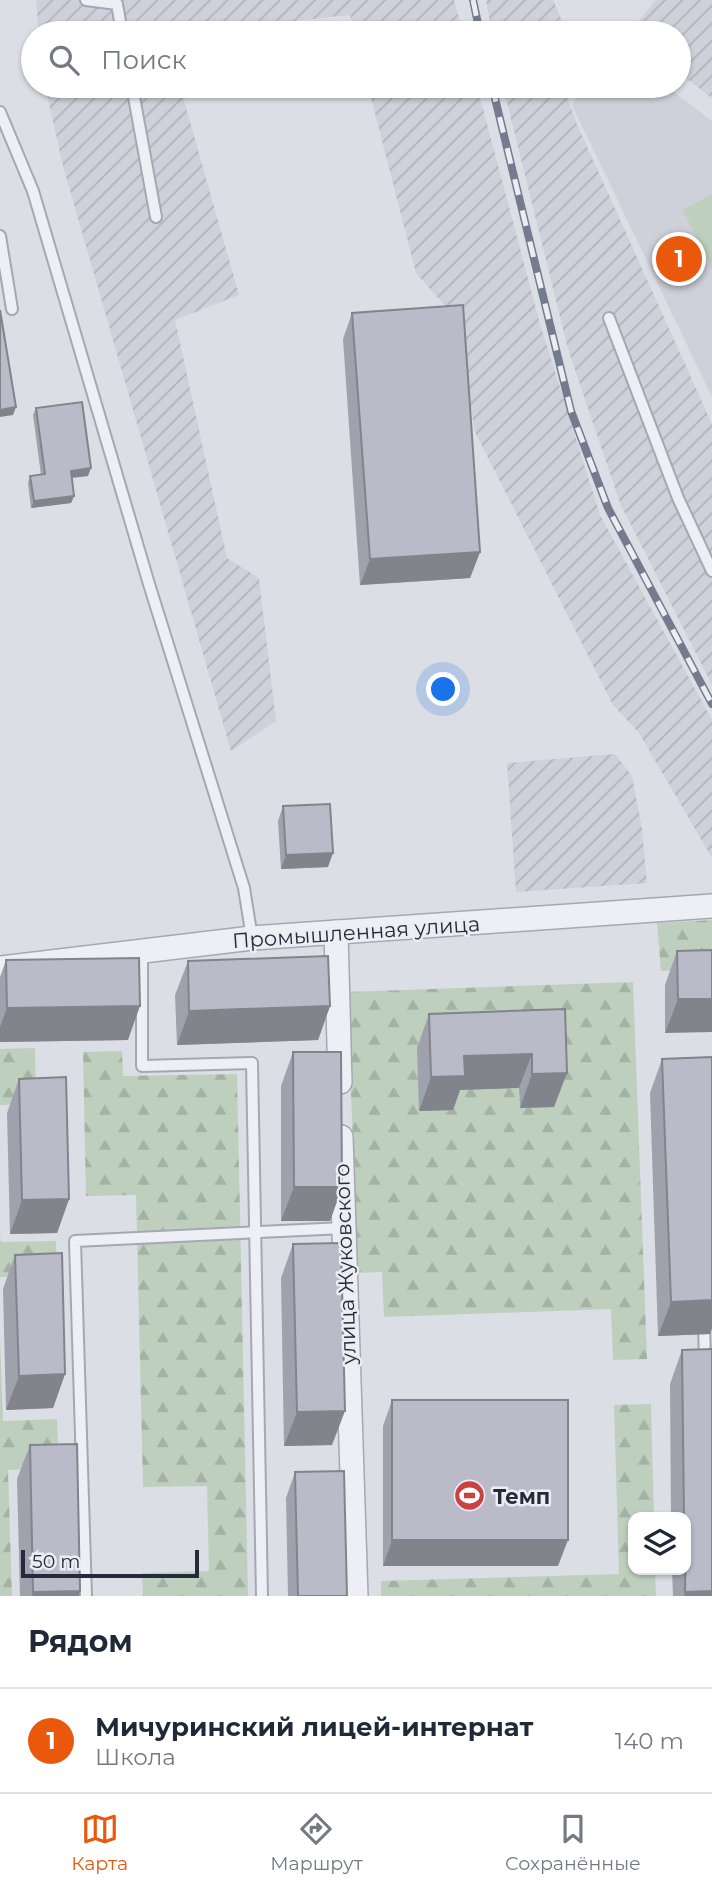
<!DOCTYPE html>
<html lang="ru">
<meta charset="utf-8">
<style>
:root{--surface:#fff;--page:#f2f2f3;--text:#1f2937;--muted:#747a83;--line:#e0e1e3;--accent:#ea580c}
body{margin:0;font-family:Montserrat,sans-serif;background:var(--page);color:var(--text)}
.controls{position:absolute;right:21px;bottom:21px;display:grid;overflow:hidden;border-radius:14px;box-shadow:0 2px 5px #0004}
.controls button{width:63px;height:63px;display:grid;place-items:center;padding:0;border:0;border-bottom:2px solid var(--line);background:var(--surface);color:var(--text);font:35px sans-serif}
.scale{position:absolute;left:21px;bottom:18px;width:178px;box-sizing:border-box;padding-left:7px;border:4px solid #262a3b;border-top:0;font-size:19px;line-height:24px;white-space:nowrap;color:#262a3b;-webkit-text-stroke:5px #ebedf3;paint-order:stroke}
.you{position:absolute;left:444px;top:690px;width:24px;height:24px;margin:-18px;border:5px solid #fff;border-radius:50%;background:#1a73e8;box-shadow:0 0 0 10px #1a73e833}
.badge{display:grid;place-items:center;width:46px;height:46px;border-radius:50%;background:var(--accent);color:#fff;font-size:23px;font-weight:700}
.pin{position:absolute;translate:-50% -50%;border:4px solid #fff;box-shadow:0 2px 7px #0006}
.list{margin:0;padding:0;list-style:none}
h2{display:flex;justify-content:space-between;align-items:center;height:91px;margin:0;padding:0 28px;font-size:30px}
h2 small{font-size:23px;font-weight:400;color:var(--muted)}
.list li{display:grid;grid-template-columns:46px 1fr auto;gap:21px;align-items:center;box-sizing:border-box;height:105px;padding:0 28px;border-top:2px solid var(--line)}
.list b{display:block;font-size:26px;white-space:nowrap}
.list p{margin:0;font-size:23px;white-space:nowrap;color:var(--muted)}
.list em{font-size:23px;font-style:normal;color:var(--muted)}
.icon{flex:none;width:38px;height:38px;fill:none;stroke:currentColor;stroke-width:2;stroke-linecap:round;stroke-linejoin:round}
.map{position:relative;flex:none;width:712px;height:1596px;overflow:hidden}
.search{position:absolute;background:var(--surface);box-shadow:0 2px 5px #0004;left:21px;right:21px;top:21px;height:77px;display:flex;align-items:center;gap:18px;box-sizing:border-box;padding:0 24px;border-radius:38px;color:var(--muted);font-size:26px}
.sheet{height:196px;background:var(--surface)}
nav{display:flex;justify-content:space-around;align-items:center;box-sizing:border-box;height:98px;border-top:2px solid var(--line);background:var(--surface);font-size:19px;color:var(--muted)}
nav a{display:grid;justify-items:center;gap:4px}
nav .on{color:var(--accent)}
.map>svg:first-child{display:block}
.built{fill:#ced0da}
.industrial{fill:url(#industrial-furrows)}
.forest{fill:url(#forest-firs);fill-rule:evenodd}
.garden{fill:#bfcfbd}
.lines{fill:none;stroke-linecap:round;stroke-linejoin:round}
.lane-casing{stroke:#a5a8b2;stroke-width:14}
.street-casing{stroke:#a5a8b2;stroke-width:26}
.lane{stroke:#eeeff4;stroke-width:10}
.street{stroke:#eeeff4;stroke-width:23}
.rail-casing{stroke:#757b8e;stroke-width:8}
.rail{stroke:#ebedf3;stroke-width:5;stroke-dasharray:16;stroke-linecap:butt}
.wall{fill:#9fa2ac}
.shaded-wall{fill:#82848c}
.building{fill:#b9bcc8;stroke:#82848c;stroke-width:2}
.labels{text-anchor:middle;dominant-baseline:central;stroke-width:5;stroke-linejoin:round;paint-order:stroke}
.street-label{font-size:21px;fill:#262a3b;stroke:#ebedf3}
.poi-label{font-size:21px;font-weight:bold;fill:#262a3b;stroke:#ebedf3;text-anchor:start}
</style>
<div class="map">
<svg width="712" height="1596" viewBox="0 0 712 1596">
<defs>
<pattern id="industrial-furrows" width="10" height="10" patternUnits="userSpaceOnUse" patternTransform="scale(1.75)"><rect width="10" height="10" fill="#ced0da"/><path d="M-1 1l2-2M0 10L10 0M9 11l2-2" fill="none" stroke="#b1b3bc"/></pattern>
<pattern id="forest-firs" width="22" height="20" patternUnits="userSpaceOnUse" patternTransform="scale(1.75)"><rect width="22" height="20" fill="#bfcfbd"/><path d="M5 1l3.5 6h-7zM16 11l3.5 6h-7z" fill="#a4b2a3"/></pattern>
</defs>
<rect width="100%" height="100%" fill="#dbdee5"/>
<polygon class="built" points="586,86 666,86 712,121 712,397 572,105"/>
<g class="industrial">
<polygon points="36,0 454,0 463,33 355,33 350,15 183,33 39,33"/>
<polygon points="486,0 553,0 567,33 492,33"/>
<polygon points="656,0 712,0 712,98 679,73 679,33 628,33"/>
<polygon points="45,86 180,86 239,295 175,320 227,558 259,578 276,721 231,751 63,166"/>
<polygon points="368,86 477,86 540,324 600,515 712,720 712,858 639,733 613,705 475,432 454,316 416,273"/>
<polygon points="503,86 574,86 568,99 576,122 712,424 712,685 620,503 568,349"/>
<polygon points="615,754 632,776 642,829 647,883 516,892 507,763"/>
</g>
<g class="forest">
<polygon points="712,920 712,969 661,971 657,923"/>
<path d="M633,982l14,377 -34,1 -2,-51 -227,8 -2,-45 -24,1 -11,-281zM552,1043l-32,65 -1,-20 -67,2z"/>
<polygon points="35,1048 36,1104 0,1105 0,1049"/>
<polygon points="122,1051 123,1076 237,1074 248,1596 143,1596 142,1573 209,1571 207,1486 143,1487 136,1195 86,1196 83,1052"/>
<polygon points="0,1236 1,1242 56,1241 57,1275 0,1277"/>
<polygon points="0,1335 3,1421 57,1419 59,1468 8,1470 12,1596 0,1596"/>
<polygon points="651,1404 654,1517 633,1517 633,1570 655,1570 656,1596 381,1596 381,1581 619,1574 614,1405"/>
</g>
<polygon class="garden" points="712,194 712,269 683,210"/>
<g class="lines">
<defs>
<g id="lane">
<polyline points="86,0 117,4 122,33"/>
<polyline points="132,86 156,217"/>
<polyline points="0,112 33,191 149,584 244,888 252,938"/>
<polyline points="0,236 12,309"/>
<polyline points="609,318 678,498 712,571"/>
<polyline points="142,952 142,1066 252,1063 262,1596"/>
<polyline points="704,1322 705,1362"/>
<polyline points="86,1596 75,1241 344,1228"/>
</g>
<g id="street">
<polyline points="336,932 340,1082"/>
<polyline points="0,968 252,938 712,906"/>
<polyline points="341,1137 356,1596"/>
</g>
</defs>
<use href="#lane" class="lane-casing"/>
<use href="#street" class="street-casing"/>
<use href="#lane" class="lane"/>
<use href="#street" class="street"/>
<defs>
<g id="rail">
<polyline points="473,0 480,33"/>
<polyline points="492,86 571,411 608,508 712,704"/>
</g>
</defs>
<use href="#rail" class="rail-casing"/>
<use href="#rail" class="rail"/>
</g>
<g class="wall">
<polygon points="352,313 480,552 470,578 360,585 343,339"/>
<polygon points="36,408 88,476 72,478 74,496 71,503 31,508 28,483 30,476 41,475 33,415"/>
<polygon points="283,806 328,867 281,869 278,821"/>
<polygon points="712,950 665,1033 665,985 677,951"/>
<polygon points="6,960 128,1040 0,1042 0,977"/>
<polygon points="188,961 330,1006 318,1040 177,1045 175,995"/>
<polygon points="565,1009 554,1107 520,1108 519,1088 460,1090 453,1110 419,1111 417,1048 429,1014"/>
<polygon points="293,1052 342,1187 330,1221 281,1221 281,1086"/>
<polygon points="712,1057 712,1328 710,1334 658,1336 650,1093 662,1059"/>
<polygon points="19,1079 69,1199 57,1233 10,1234 7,1113"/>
<polygon points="293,1244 332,1445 284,1446 281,1278"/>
<polygon points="15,1255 65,1374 53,1408 6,1410 3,1289"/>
<polygon points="682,1350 712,1596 673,1596 672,1570 686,1570 686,1517 671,1517 670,1384"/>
<polygon points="392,1400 558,1566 383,1566 383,1426"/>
<polygon points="30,1445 79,1596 20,1596 17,1479"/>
<polygon points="295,1472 347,1596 288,1596 286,1498"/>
</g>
<g class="shaded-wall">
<polygon points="16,407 13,415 0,417 0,410"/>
<polygon points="91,468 88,476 68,478 71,471"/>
<polygon points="74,496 71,503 31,508 34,501"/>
<polygon points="480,552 470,578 360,585 370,559"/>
<polygon points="333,853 328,867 281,869 286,855"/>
<polygon points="678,999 712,999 712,1032 665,1033"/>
<polygon points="140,1006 128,1040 0,1042 0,1027 7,1008"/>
<polygon points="330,1006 318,1040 177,1045 189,1011"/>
<polygon points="532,1054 519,1088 460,1090 453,1110 419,1111 431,1077 464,1056"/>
<polygon points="567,1073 554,1107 520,1108 532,1074"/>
<polygon points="294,1187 342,1187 330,1221 281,1221"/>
<polygon points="69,1199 57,1233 10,1234 22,1200"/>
<polygon points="712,1300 712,1328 710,1334 658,1336 671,1302"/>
<polygon points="65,1374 53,1408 6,1410 19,1376"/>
<polygon points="345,1411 332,1445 284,1446 297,1412"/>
<polygon points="392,1540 568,1540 558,1566 383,1566"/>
<polygon points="80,1591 79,1596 32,1596 33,1592"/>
<polygon points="712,1591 712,1596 684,1596 685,1592"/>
</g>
<g class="building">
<polygon points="463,305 480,552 370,559 352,313"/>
<polygon points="0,310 16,407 0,410"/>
<polygon points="82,402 91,468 71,471 74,496 34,501 30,476 45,474 36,408"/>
<polygon points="330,804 333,853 286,855 283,806"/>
<polygon points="712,950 712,999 678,999 677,951"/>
<polygon points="328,956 330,1006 189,1011 188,961"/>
<polygon points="139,958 140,1006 7,1008 6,960"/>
<polygon points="565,1009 567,1073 532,1074 532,1054 464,1056 465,1076 431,1077 429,1014"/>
<polygon points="293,1052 341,1052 342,1187 294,1187"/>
<polygon points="712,1057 712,1300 671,1302 662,1059"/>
<polygon points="66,1077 69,1199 22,1200 19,1079"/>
<polygon points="341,1243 345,1411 297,1412 293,1244"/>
<polygon points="62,1253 65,1374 19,1376 15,1255"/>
<polygon points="712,1349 712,1591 685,1592 686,1517 684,1517 682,1350"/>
<rect x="392" y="1400" width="176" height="140"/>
<polygon points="77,1444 80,1591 33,1592 30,1445"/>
<polygon points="344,1471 347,1596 298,1596 295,1472"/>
</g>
<defs>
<symbol id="stadium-disc" viewBox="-11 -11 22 22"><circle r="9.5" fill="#ca4241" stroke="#ebedf3"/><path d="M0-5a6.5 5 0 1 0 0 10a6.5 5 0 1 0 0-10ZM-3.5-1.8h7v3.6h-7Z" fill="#fff"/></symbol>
</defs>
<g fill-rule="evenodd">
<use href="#stadium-disc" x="452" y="1478" width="35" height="35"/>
</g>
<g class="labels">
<g class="street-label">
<text transform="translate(356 932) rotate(-4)">Промышленная улица</text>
<text transform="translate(345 1264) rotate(-92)">улица Жуковского</text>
</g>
<g class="poi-label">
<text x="493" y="1496">Темп</text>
</g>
</g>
</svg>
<div class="controls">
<button><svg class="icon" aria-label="layers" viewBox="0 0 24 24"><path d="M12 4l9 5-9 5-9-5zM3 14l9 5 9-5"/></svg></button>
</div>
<div class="scale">50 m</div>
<div class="you"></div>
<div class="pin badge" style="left:679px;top:259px">1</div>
<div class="search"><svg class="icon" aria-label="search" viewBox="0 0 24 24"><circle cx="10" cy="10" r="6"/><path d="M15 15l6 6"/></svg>Поиск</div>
</div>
<section class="sheet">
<h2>Рядом<small></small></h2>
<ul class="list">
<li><span class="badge">1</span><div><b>Мичуринский лицей-интернат</b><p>Школа</p></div><em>140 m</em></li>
</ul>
</section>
<nav>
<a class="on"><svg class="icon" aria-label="map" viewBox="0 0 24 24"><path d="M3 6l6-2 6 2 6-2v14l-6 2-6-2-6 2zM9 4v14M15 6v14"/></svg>Карта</a>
<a><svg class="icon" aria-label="directions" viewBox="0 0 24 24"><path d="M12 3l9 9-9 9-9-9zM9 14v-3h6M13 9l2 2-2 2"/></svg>Маршрут</a>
<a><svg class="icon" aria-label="saved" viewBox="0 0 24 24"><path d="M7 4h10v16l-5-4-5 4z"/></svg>Сохранённые</a>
</nav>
